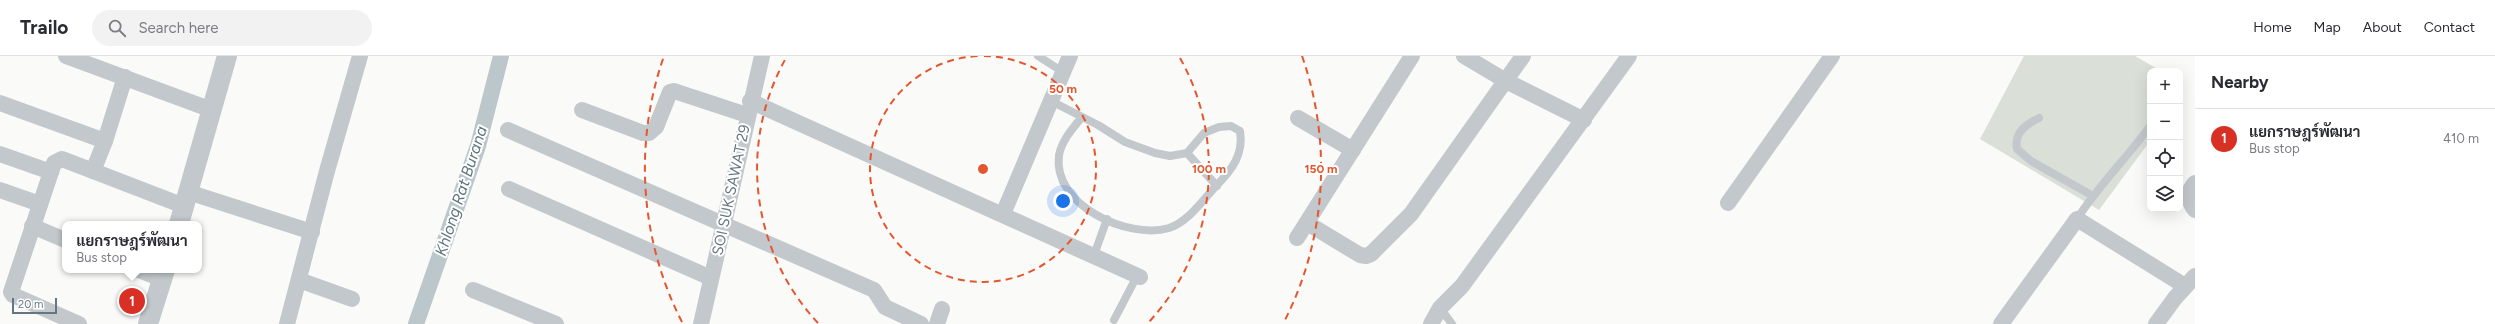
<!DOCTYPE html>
<meta charset="utf-8">
<style>
:root{--surface:#fff;--page:#f2f2f3;--text:#2b2b33;--muted:#7c7c81;--line:#e1e1e2;--accent:#d93025}
body{margin:0;font-family:Figtree,Sarabun,sans-serif;background:var(--page);color:var(--text)}
.controls{position:absolute;right:12px;top:12px;display:grid;overflow:hidden;border-radius:8px;box-shadow:0 4px 16px #0002}
.controls button{width:36px;height:36px;display:grid;place-items:center;padding:0;border:0;border-bottom:1px solid var(--line);background:var(--surface);color:var(--text);font:20px sans-serif}
.scale{position:absolute;left:12px;bottom:10px;width:45px;box-sizing:border-box;padding-left:4px;border:2px solid #657683;border-top:0;font-size:11px;line-height:14px;white-space:nowrap;color:#657683;-webkit-text-stroke:3px #fff;paint-order:stroke}
.you{position:absolute;left:1063px;top:145px;width:14px;height:14px;margin:-10px;border:3px solid #fff;border-radius:50%;background:#1a73e8;box-shadow:0 0 0 6px #1a73e833}
.badge{display:grid;place-items:center;width:26px;height:26px;border-radius:50%;background:var(--accent);color:#fff;font-size:13px;font-weight:700}
.pin{position:absolute;translate:-50% -50%;border:2px solid #fff;box-shadow:0 1px 4px #0006}
.popup{position:absolute;left:62px;top:165px;width:140px;height:52px;box-sizing:border-box;display:grid;place-content:center;border-radius:8px;background:var(--surface);filter:drop-shadow(0 1px 3px #0005);font-size:13px;white-space:nowrap;color:var(--muted)}
.popup b{font-size:15px;color:var(--text)}
.popup::after{content:'';position:absolute;left:50%;top:100%;margin-left:-8px;border:8px solid transparent;border-top-color:var(--surface)}
.list{margin:0;padding:0;list-style:none}
h2{display:flex;justify-content:space-between;align-items:center;height:52px;margin:0;padding:0 16px;font-size:17px}
h2 small{font-size:13px;font-weight:400;color:var(--muted)}
.list li{display:grid;grid-template-columns:26px 1fr auto;gap:12px;align-items:center;box-sizing:border-box;height:60px;padding:0 16px;border-top:1px solid var(--line)}
.list b{display:block;font-size:15px;white-space:nowrap}
.list p{margin:0;font-size:13px;white-space:nowrap;color:var(--muted)}
.list em{font-size:13px;font-style:normal;color:var(--muted)}
.icon{flex:none;width:22px;height:22px;fill:none;stroke:currentColor;stroke-width:2;stroke-linecap:round;stroke-linejoin:round}
.map{position:relative;flex:none;width:2195px;height:268px;overflow:hidden}
header{display:flex;align-items:center;gap:24px;box-sizing:border-box;height:56px;padding:0 20px;background:var(--surface);border-bottom:1px solid var(--line)}
header strong{font-size:19px}
nav{display:flex;gap:22px;margin-inline-start:auto;font-size:14px}
.search{width:280px;height:36px;background:var(--page);display:flex;align-items:center;gap:10px;box-sizing:border-box;padding:0 14px;border-radius:22px;color:var(--muted);font-size:15px}
main{display:flex}
aside{flex:1;background:var(--surface)}
.map>svg:first-child{display:block}
.green{fill:#dadfd7}
.lines{fill:none;stroke-linecap:round;stroke-linejoin:round}
.canal{stroke:#bbc7cb;stroke-width:16}
.service{stroke:#c3c8cc;stroke-width:8}
.minor{stroke:#c3c8cc;stroke-width:16}
.tertiary{stroke:#c3c8cc;stroke-width:20}
.ring{fill:none;stroke:#e4572e;stroke-width:2;stroke-dasharray:7 5}
.labels{text-anchor:middle;dominant-baseline:central;stroke-width:4;stroke-linejoin:round;paint-order:stroke}
.street-label{font-size:15px;fill:#657683;stroke:#fff}
.water-label{font-size:16px;font-style:italic;fill:#60757c;stroke:#fff}
.centre{fill:#e4572e;stroke:#fff;stroke-width:2}
.ring-label{font-size:12px;text-anchor:middle;font-weight:bold;fill:#e4572e;stroke:#fff;stroke-width:4;stroke-linejoin:round;paint-order:stroke}
</style>
<header>
<strong>Trailo</strong>
<div class="search"><svg class="icon" aria-label="search" viewBox="0 0 24 24"><circle cx="10" cy="10" r="6"/><path d="M15 15l6 6"/></svg>Search here</div>
<nav><a>Home</a><a>Map</a><a>About</a><a>Contact</a></nav>
</header>
<main>
<div class="map">
<svg width="2195" height="268" viewBox="0 0 2195 268">
<rect width="100%" height="100%" fill="#fafaf8"/>
<polygon class="green" points="2024,0 2135,0 2161,15 2150,15 2150,85 2099,154 1980,83"/>
<g class="lines">
<polyline class="canal" points="416,268 478,90 501,0"/>
<g class="service">
<polyline points="1038,0 1063,16"/>
<path d="M1051,45l47,24 27,17 30,11 15,3 17,-3 17,-20 15,-6 12,-1 9,5c4,23 -8,39 -24,55 -13,14 -28,36 -47,42 -41,12 -117,-23 -110,-73 3,-15 14,-27 23,-38"/>
<path d="M2039,62c-14,7 -25,15 -22,31l14,12 62,35"/>
<polyline points="1187,97 1217,130"/>
<path d="M2077,163c21,-33 50,-61 73,-93"/>
<polyline points="1094,199 1107,163"/>
<polyline points="1440,252 1452,268"/>
<polyline points="1114,264 1137,220"/>
</g>
<g class="minor">
<polyline points="66,0 212,54"/>
<polyline points="1464,0 1506,25 1584,64"/>
<polyline points="750,45 1140,221"/>
<polyline points="0,47 105,85 125,21"/>
<polyline points="582,54 643,77 649,77 656,71 670,36 674,35 747,59"/>
<polyline points="1298,62 1353,94"/>
<polyline points="508,74 874,234 885,251 921,268"/>
<polyline points="0,98 51,116"/>
<polyline points="93,115 105,85"/>
<path d="M2195,127c-8,8 -7,19 0,27"/>
<polyline points="509,133 711,222"/>
<polyline points="0,134 40,148"/>
<polyline points="188,136 312,176"/>
<polyline points="1728,147 1832,0"/>
<polyline points="1003,158 1070,0"/>
<polyline points="1307,167 1360,199 1366,200 1371,198 1411,158 1523,0"/>
<polyline points="32,170 65,184"/>
<polyline points="1297,182 1412,0"/>
<polyline points="139,214 162,223"/>
<polyline points="299,224 352,243"/>
<polyline points="473,234 556,268"/>
<polyline points="79,268 13,239 11,236 54,107 62,103 184,150"/>
<polyline points="287,268 327,115 360,0"/>
<polyline points="701,268 762,0"/>
<polyline points="937,268 942,253"/>
<polyline points="1431,268 1440,252 1462,230 1629,0"/>
<polyline points="2001,268 2077,163 2185,230"/>
<polyline points="2156,268 2175,242 2195,220"/>
</g>
<g class="tertiary">
<polyline points="179,168 227,0"/>
<polyline points="148,268 165,214"/>
</g>
</g>
<g class="ring">
<path d="M984 0A113 113 0 1 1 982 0"/>
<path d="M818 267A226 226 0 0 1 786 2M1180 2A226 226 0 0 1 1148 267"/>
<path d="M682 266A338 338 0 0 1 664 0M1302 0A338 338 0 0 1 1284 266"/>
</g>
<g class="labels">
<g class="street-label">
<text transform="translate(731 134) rotate(-78)">SOI SUK SAWAT 29</text>
</g>
<g class="water-label">
<text transform="translate(461 135) rotate(-72)">Khlong Rat Burana</text>
</g>
</g>
<circle cx="983" cy="113" r="6" class="centre"/>
<g class="ring-label">
<text x="1063" y="37">50 m</text>
<text x="1209" y="117">100 m</text>
<text x="1321" y="117">150 m</text>
</g>
</svg>
<div class="controls">
<button>+</button>
<button>−</button>
<button><svg class="icon" aria-label="locate" viewBox="0 0 24 24"><circle cx="12" cy="12" r="6"/><path d="M12 2v4M12 18v4M2 12h4M18 12h4"/></svg></button>
<button><svg class="icon" aria-label="layers" viewBox="0 0 24 24"><path d="M12 4l9 5-9 5-9-5zM3 14l9 5 9-5"/></svg></button>
</div>
<div class="scale">20 m</div>
<div class="you"></div>
<div class="pin badge" style="left:132px;top:245px">1</div>
<div class="popup"><b>แยกราษฎร์พัฒนา</b>Bus stop</div>
</div>
<aside>
<h2>Nearby<small></small></h2>
<ul class="list">
<li><span class="badge">1</span><div><b>แยกราษฎร์พัฒนา</b><p>Bus stop</p></div><em>410 m</em></li>
</ul>
</aside>
</main>
